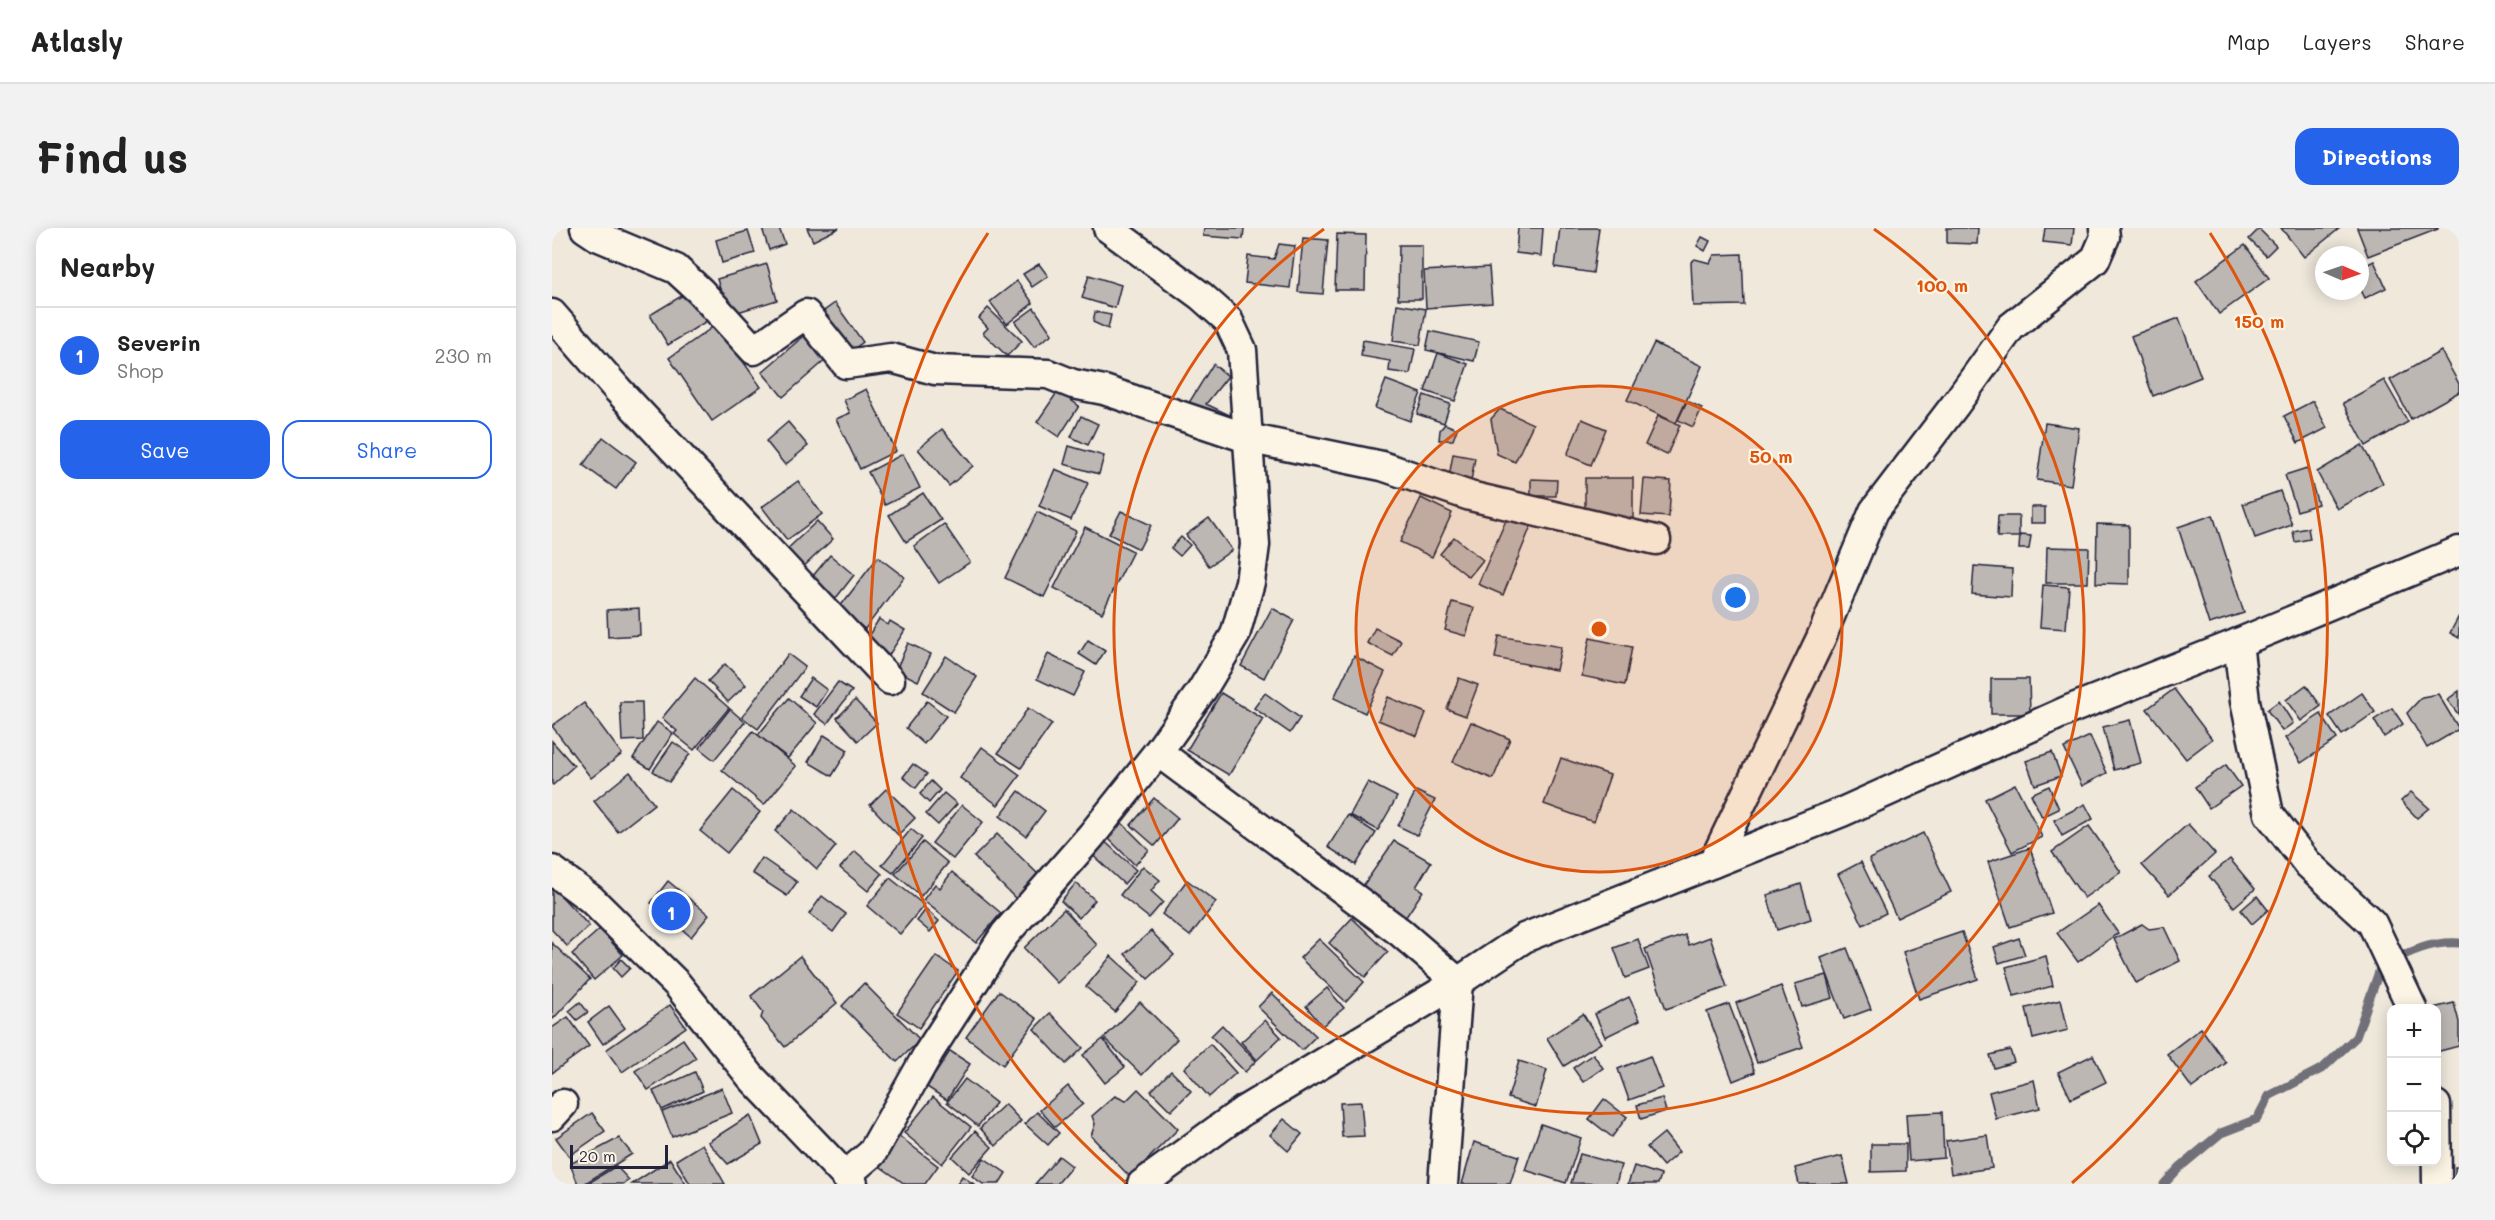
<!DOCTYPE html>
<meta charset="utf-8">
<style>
:root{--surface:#fff;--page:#f2f2f2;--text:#222;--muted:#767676;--line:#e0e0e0;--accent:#2563eb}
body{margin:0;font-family:Mali,sans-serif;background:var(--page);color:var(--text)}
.controls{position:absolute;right:18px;bottom:18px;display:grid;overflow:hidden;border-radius:12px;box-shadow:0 3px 15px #0003}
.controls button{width:54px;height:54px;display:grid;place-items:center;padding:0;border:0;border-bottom:2px solid var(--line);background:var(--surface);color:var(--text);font:30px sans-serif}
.compass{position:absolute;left:1763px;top:18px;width:54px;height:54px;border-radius:50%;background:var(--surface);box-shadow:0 3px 15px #0003;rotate:92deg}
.scale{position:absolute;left:18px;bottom:15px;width:98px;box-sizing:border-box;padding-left:6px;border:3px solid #22223b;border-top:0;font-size:16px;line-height:21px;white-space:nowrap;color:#22223b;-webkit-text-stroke:4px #fcf5e5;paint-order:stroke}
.you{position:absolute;left:1184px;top:370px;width:21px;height:21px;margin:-15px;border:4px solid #fff;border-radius:50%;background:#1a73e8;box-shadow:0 0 0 9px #1a73e833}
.badge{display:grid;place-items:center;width:39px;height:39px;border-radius:50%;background:var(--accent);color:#fff;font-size:20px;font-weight:700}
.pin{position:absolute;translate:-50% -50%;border:3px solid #fff;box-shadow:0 2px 6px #0006}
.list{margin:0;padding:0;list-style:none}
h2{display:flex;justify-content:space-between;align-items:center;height:78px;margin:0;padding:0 24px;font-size:26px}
h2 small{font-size:20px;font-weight:400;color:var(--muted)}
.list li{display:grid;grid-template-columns:39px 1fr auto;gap:18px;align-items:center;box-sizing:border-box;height:96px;padding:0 24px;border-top:2px solid var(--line)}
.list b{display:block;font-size:22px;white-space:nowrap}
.list p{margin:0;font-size:20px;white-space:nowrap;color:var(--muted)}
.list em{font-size:20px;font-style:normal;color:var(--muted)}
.actions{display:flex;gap:12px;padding:18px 24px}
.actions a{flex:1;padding:14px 0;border:2px solid var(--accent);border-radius:18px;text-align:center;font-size:21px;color:var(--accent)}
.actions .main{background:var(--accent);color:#fff}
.icon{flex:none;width:33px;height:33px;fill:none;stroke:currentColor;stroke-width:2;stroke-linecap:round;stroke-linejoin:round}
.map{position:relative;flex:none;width:1907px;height:956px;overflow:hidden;border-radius:18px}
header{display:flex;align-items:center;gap:36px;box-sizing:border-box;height:84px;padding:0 30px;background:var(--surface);border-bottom:2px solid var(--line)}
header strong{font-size:28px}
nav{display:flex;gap:33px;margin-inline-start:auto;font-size:21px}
.intro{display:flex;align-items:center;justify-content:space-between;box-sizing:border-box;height:144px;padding:0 36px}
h1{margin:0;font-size:42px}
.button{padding:15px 27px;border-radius:18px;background:var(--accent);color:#fff;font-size:21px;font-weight:700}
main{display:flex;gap:36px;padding:0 36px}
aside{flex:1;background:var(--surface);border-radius:18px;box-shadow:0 3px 15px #0003}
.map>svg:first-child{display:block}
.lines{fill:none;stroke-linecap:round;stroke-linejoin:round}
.stream{stroke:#716f79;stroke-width:9}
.building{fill:#bcb7b3;stroke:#22223b;stroke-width:1.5}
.street-casing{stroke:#22223b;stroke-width:33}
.street{stroke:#fcf5e5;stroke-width:28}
.ring{fill:none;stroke:#de560e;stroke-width:3}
.centre{fill:#de560e;stroke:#fcf5e5;stroke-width:3}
.ring-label{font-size:18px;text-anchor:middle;font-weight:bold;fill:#de560e;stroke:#fcf5e5;stroke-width:4.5;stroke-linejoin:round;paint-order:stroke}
</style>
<header>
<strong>Atlasly</strong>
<nav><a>Map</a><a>Layers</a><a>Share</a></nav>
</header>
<div class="intro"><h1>Find us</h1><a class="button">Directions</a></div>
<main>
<aside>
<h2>Nearby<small></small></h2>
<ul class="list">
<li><span class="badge">1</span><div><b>Severin</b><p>Shop</p></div><em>230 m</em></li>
</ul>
<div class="actions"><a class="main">Save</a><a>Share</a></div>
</aside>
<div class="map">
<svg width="1907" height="956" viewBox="0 0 1907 956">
<rect width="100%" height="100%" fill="#efe8db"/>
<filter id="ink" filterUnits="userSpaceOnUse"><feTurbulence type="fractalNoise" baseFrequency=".0167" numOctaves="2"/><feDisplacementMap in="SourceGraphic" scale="12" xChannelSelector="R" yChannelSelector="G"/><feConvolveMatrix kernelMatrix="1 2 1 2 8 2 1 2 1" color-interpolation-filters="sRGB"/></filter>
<g filter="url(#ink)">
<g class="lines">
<path class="stream" d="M1612,956l16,-17 41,-34 36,-14 12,-23 54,-28 33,-31 25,-71c26,-13 49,-25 78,-23"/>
</g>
<g class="building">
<polygon points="210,0 227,0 233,16 217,22"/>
<polygon points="255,0 287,0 261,13"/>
<polygon points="652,0 692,0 691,11 651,8"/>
<polygon points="966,0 991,0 989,28 964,25"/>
<polygon points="1008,0 1047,0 1041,45 1003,39"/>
<polygon points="1395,0 1426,0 1425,16 1395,15"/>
<polygon points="1493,0 1522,0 1520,17 1491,14"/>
<polygon points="1729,0 1788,0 1752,29"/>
<polygon points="1805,0 1886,0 1886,1 1816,28"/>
<polygon points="1707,1 1724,18 1714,28 1697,11"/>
<polygon points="196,3 203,25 170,35 164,12"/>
<polygon points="785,6 814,7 813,62 783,62"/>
<polygon points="1150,9 1158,13 1153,23 1145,18"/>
<polygon points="751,10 776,12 771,66 746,64"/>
<polygon points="727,16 743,18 738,60 693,55 696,28 722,31"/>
<polygon points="847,17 870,17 870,71 846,71"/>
<polygon points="1693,17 1717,50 1667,86 1644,53"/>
<polygon points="1190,26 1192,77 1141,78 1139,34 1143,31 1158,35 1162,27"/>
<polygon points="1822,33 1834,60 1813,70 1808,60 1808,40"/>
<polygon points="215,36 225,72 176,87 165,51"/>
<polygon points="487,36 496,48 480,59 471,46"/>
<polygon points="937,39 940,75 874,80 872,43"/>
<polygon points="537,47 569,57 563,80 530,70"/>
<polygon points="465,53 481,75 455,96 438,74"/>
<polygon points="141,61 158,91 116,117 98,87"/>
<polygon points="283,75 311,114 296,125 269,85"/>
<polygon points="845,76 874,81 868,117 841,113"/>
<polygon points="436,80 470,113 455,128 431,105 436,100 427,90"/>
<polygon points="482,80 500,106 482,119 463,94"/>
<polygon points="543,84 559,87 556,101 541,94"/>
<polygon points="1627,90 1649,149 1601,168 1579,108"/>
<polygon points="165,96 209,159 160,193 117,130"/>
<polygon points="878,103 927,114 922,133 874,122"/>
<polygon points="255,105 276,130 231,169 210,144"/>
<polygon points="811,112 863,121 858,146 837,143 838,133 809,128"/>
<polygon points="1102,115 1150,138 1124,195 1075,172"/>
<polygon points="1889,123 1907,156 1907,164 1859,191 1838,152"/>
<polygon points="886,125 916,136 903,173 873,163"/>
<polygon points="661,136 676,148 654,176 682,189 676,202 630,186"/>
<polygon points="834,152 869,165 858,193 823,180"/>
<polygon points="1832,152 1856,194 1814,218 1791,175"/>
<polygon points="314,161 344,223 308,241 284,191 298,185 292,172"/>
<polygon points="506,163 527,178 507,209 485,194"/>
<polygon points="872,167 898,176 892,195 865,186"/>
<polygon points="1135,173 1150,180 1141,199 1126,192"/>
<polygon points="1761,173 1775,200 1746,215 1732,188"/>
<polygon points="948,181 981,196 963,234 945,226 939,191"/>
<polygon points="529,188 546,196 536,217 519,209"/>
<polygon points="1106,188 1128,197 1115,227 1093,217"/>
<polygon points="1030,191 1054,201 1039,237 1015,227"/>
<polygon points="236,194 256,218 233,237 214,213"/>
<polygon points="1493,195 1527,200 1519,257 1485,252"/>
<polygon points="893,196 905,201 901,212 887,212 888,202"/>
<polygon points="390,201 421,238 397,258 366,221"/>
<polygon points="51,209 84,234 64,261 31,237"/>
<polygon points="1810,217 1831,255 1785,281 1765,244"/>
<polygon points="517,218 552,228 547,246 512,236"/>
<polygon points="351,226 368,260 333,277 316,244"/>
<polygon points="901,226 923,230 919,253 897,249"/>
<polygon points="1755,240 1766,276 1745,283 1733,247"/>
<polygon points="503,241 536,255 519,292 487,278"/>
<rect x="1033" y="250" width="48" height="42"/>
<polygon points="979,251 1005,252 1004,268 979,268"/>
<polygon points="1092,251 1119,253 1117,289 1089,287"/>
<polygon points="246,253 270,286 235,312 210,279"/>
<polygon points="1728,263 1740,297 1703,310 1691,276"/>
<polygon points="371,265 389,292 354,314 337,287"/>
<polygon points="869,270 900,285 880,329 848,314"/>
<rect x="1479" y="279" width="14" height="16"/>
<polygon points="569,283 599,297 587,321 557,306"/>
<polygon points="958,283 981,293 951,367 926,356"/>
<polygon points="485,284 524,303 492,369 453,350"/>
<polygon points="1661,287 1692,385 1657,396 1626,299"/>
<polygon points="1446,288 1467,288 1467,309 1445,309"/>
<polygon points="657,290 680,322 657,338 634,307"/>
<polygon points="265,293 281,311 246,344 229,327"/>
<polygon points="392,296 418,334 387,355 362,318"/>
<polygon points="1545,296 1577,297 1577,356 1544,355"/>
<polygon points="533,299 581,323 550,385 502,360"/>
<polygon points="1756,300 1758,311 1743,314 1741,303"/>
<polygon points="1468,307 1479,308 1477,321 1467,321"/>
<polygon points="629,309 638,317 628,328 619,320"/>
<polygon points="902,309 931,332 917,349 888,326"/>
<polygon points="1495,319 1537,320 1536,355 1494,355"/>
<polygon points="278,327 302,347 277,379 252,359"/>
<polygon points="326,329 352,349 313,401 287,380"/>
<polygon points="1422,338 1460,341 1459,369 1420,366"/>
<polygon points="1491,357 1517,359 1514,401 1488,399"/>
<polygon points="900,374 922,380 914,408 893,402"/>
<polygon points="87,380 88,407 56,409 55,382"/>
<polygon points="720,380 742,392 712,450 689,438"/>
<polygon points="1907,388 1907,410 1898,405"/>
<polygon points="327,391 336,397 338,393 353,402 333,433 310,418"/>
<polygon points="823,400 849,413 841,428 815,415"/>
<polygon points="947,408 1009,419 1004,442 943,430"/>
<polygon points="1038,410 1080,419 1073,457 1030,448"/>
<polygon points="536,412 553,423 544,437 527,426"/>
<polygon points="356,415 379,426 366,453 344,442"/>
<polygon points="236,426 253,439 206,501 190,489"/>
<polygon points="496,426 533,444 521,468 485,451"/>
<polygon points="394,428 425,449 402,484 371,464"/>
<polygon points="802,428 833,444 813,485 782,470"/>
<polygon points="173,436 194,457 176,474 156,453"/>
<polygon points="143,450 177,480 142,522 122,506 125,503 110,490"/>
<polygon points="259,450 275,462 264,479 247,468"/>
<polygon points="907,450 926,457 914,488 895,481"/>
<polygon points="1439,451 1477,451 1478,486 1439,486"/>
<polygon points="286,454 300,463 275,496 262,486"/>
<polygon points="1754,457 1769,478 1749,493 1734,472"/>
<polygon points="1622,461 1660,511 1634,531 1595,481"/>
<polygon points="1907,463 1907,487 1895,472"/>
<polygon points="669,465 711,491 677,547 635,522"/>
<polygon points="713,465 748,490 738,505 702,480"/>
<polygon points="1810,465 1823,484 1790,507 1777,488"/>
<polygon points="1886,466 1907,501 1875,520 1855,485 1870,469"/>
<polygon points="836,469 874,485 865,508 826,492"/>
<polygon points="237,470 265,495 236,530 206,507"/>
<polygon points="303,472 325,495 306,513 285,490"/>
<polygon points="375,473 394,488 372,516 354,500"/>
<polygon points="1727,473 1741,495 1730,503 1715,482"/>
<polygon points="68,474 90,474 91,512 70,513"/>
<polygon points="32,475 70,526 39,550 0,498"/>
<polygon points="476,480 500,496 469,540 446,525"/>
<polygon points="1840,480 1851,496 1832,509 1822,492"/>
<polygon points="178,481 193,494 162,532 147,520"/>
<polygon points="1769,486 1785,511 1749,535 1733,510"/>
<polygon points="1578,492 1589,535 1562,542 1551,499"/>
<polygon points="105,494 121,505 98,541 81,530"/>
<polygon points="919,494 958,511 941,551 901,534"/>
<polygon points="201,503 244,538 212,577 170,542"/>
<polygon points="272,507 296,522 280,548 256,534"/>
<polygon points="1538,508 1555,545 1530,558 1512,520"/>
<polygon points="0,513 22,538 1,557 0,556"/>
<polygon points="121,514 138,526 117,554 101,543"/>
<polygon points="430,519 468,547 446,577 408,550"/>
<polygon points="1500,524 1509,548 1483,557 1474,533"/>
<polygon points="1009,530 1058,547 1042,594 992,576"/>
<polygon points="361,536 375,546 364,560 351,549"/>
<polygon points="1674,537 1689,558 1657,580 1643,559"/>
<polygon points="78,544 102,576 66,604 42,573"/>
<polygon points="379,553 388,562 377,575 368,566"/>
<polygon points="816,554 845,569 826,602 798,587"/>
<polygon points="1463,556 1490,609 1460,624 1433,571"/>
<polygon points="1497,558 1507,581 1490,589 1479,566"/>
<polygon points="334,561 363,590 346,607 318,577"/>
<polygon points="181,562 208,584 175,625 148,603"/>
<polygon points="467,563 493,583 474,608 448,588"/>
<polygon points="864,563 883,572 865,607 846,598"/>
<polygon points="1859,564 1877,580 1865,590 1849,573"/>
<polygon points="392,565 405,576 386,597 374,586"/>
<polygon points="602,570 626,590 603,618 579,597"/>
<polygon points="1533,576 1541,591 1510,608 1502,592"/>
<polygon points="410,577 431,594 401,631 380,615"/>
<polygon points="242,581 284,618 265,641 223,603"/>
<polygon points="796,587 824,605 804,637 776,619"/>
<polygon points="568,593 597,622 583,637 554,608"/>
<polygon points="1636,596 1663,626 1617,667 1590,637"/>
<polygon points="1537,598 1569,644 1532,670 1500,624"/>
<polygon points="359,601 370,610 341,645 330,637"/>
<polygon points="1371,605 1399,664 1345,690 1317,631"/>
<polygon points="445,606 487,647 464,671 422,629"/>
<polygon points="548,609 584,642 572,656 536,623"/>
<polygon points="842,613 879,634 864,659 871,663 850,695 806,665"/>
<polygon points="371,614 396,635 369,668 343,646"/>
<polygon points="1478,620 1500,685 1458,699 1436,634"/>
<polygon points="303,623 330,646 316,663 288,640"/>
<polygon points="210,630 245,654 235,668 200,645"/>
<polygon points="1678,631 1703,661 1682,679 1657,648"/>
<polygon points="1309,634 1334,685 1311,697 1286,646"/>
<polygon points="591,638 608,652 599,663 611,674 597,690 568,667"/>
<polygon points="400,644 449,685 424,715 371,672 383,656 388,660"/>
<polygon points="338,650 372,677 348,706 315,678"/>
<polygon points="635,652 664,674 638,708 610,686"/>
<polygon points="116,653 157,687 139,709 99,675"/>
<polygon points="524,655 543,672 527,690 509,673"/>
<polygon points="1249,656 1259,691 1225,702 1215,667"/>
<polygon points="0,658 37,698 15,718 0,702"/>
<polygon points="270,668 294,686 281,704 257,686"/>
<polygon points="1705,668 1716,682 1700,696 1689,682"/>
<polygon points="1546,677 1566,705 1526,734 1505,705"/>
<polygon points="374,681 387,693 378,704 365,693"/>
<polygon points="512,681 545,717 505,755 472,720"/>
<polygon points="800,690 836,724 813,749 777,715"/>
<polygon points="1590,696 1597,701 1612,699 1628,733 1584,755 1562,711"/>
<polygon points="48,701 71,727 42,752 20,726"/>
<polygon points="599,703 622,727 596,751 573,726"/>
<polygon points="1410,704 1426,751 1367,771 1351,724"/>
<polygon points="1133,707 1137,717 1158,709 1175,759 1114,781 1093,721"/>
<polygon points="1467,710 1473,727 1447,735 1442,719"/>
<polygon points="767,711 812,754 794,774 748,730"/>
<polygon points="1086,711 1097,741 1073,750 1062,720"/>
<polygon points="0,715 38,751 1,791 0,789"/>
<polygon points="1295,720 1319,781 1292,791 1269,730"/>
<polygon points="248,728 285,775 233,819 209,790 211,784 199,768"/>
<polygon points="384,728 406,743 367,800 345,785"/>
<polygon points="559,728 588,754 563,784 534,759"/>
<polygon points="1494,728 1501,758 1462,768 1454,739"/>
<polygon points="69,731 78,740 69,749 61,740"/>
<polygon points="1275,747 1281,770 1250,779 1243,756"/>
<polygon points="312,755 368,812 345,834 290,778"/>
<polygon points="1229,758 1251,819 1205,835 1184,775"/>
<polygon points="775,760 792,780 770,798 754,778"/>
<polygon points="447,763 485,791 451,837 414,809"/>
<polygon points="720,765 764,808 750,822 706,779"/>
<polygon points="1077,769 1088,792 1053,809 1043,786"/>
<polygon points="1509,772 1516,802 1481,811 1474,780"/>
<polygon points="28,774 36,784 25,792 17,783"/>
<polygon points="588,774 625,811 590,847 552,810"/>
<polygon points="1902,775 1907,794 1907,818 1884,824 1884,780 1881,780"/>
<polygon points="1177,776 1203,844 1181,853 1155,784"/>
<polygon points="118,777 134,799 70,844 54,822"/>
<polygon points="57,778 73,800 51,816 36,794"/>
<polygon points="498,785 531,820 514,836 482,801"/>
<polygon points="1031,786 1049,815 1012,838 995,810"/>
<polygon points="16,789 37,818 0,845 0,800"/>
<polygon points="713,792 729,809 705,832 689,814"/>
<polygon points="670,797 704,833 693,844 659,808"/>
<polygon points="1649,800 1674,835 1640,860 1615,826"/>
<polygon points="131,811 144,830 96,862 83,843"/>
<polygon points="551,811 573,839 553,855 531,827"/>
<polygon points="658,816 684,845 657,869 632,840"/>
<polygon points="1458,822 1462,834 1442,840 1438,827"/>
<polygon points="398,823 418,836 395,872 375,859"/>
<polygon points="1041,826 1051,840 1031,854 1021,840"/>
<polygon points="1541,827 1554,854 1519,871 1506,844"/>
<polygon points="1098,828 1110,860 1077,872 1066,841"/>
<polygon points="967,833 995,842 984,879 956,870"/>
<polygon points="619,843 639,863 619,883 599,863"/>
<polygon points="143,844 151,863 110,882 101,863"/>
<polygon points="413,851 444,875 426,898 395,874"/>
<polygon points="1482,852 1488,880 1444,891 1437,864"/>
<polygon points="516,858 531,876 503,899 488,882"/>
<polygon points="170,860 180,885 120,909 110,884"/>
<polygon points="586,861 626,901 578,949 539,908 543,896 540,888 563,868 574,873"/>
<polygon points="381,869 419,899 390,936 352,905"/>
<polygon points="1110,870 1114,883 1089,891 1085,877"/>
<polygon points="1052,871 1075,889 1060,909 1037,891"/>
<polygon points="809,874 812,908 790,909 788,875"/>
<polygon points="453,876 469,893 444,918 428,900"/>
<polygon points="485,884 507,905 496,917 473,896"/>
<polygon points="1390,884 1392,930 1357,933 1354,886"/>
<polygon points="40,885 53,903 17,928 4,910"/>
<polygon points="198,887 210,916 176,936 156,914"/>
<polygon points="732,891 750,906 736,923 718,907"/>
<polygon points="989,896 1029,910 1014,955 973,942"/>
<polygon points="423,903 440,919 417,945 400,929"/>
<polygon points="1112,905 1127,924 1111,938 1095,919"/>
<polygon points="1435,907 1440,940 1399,946 1394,913"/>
<polygon points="347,908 386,938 373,956 353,956 326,937"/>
<polygon points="67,910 80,926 32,956 26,956 18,936"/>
<polygon points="922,914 967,928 958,956 910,956"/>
<polygon points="150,916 173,956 138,956 124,932"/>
<polygon points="1319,916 1354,916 1354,943 1319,944"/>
<polygon points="1028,926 1069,937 1064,956 1019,955"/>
<polygon points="507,928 520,938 505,956 483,956"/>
<polygon points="1290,928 1297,956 1247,956 1243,940"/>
<polygon points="432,930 454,945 447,956 431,956 420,948"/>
<polygon points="118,931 134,956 80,956"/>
<polygon points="64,938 77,952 71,956 35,956"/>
<polygon points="1082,938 1109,947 1106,956 1076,956"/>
<rect x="1903" y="939" width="4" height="17"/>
<polygon points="410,948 422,956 405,956"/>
</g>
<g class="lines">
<defs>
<g id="street">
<polyline points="33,0 45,8 124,41 148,63 202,122 254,86 294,136 339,130 383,142 496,146 521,156 552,162 695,210 830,238 918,268 1104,312"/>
<polyline points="0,86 66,162 338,452"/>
<polyline points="1686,415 1693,473 1717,586 1755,635 1820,695 1860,780"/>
<polyline points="606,524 848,704 906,754 891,956"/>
<polyline points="1161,635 1269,410 1322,283 1403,177 1459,99 1543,32 1553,9 1552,0"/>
<polyline points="0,642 39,671 125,756 199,849 301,956"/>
<polyline points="1884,877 1885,956"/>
<polyline points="0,888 11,876"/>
<polyline points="293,948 320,925 377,824 453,706 539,608 606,524 650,462 683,407 698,354 703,317 690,122 676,92 649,68 556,0"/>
<polyline points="590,956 691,883 906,754 972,710 1290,584 1519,481 1686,415 1907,323"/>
</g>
</defs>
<use href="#street" class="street-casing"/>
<use href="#street" class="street"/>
</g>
</g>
<circle cx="1047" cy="401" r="243" fill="#de560e" fill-opacity=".12"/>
<g class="ring">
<circle cx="1047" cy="401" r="243"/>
<path d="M1322 1A485 485 0 1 1 772 1"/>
<path d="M574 955A728 728 0 0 1 436 5M1658 5A728 728 0 0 1 1520 955"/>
</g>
<circle cx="1047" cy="401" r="9" class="centre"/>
<g class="ring-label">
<text x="1390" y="64">100 m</text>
<text x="1707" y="100">150 m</text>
<text x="1219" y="235">50 m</text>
</g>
</svg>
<div class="controls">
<button>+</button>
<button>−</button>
<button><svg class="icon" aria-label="locate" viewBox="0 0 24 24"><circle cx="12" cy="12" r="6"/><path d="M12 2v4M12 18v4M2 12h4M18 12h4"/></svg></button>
</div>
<svg class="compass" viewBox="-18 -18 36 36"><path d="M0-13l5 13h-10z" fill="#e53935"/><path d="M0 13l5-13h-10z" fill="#767676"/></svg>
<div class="scale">20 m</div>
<div class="you"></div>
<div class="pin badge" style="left:119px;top:683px">1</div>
</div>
</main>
